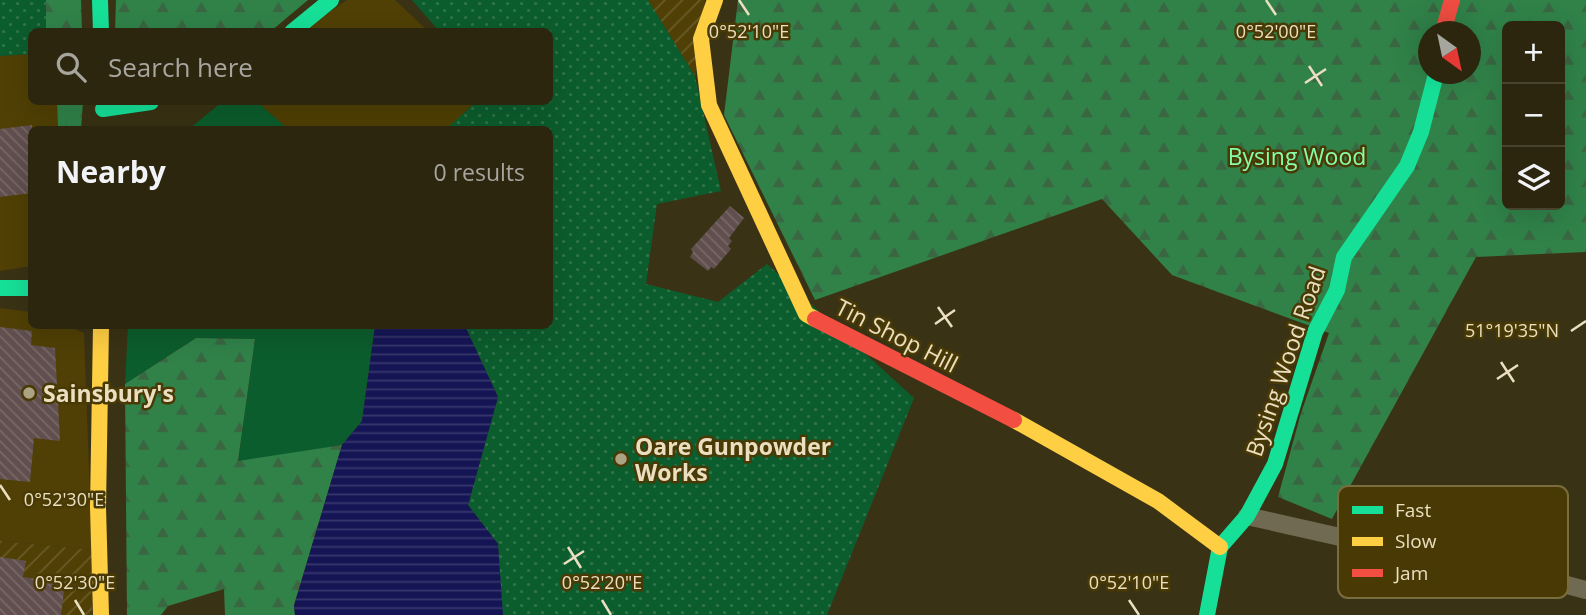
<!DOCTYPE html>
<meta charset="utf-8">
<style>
:root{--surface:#2c260f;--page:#38321d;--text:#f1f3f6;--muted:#a6a59e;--line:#48432f}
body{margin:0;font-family:"Open Sans",sans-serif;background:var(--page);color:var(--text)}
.controls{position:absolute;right:21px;top:21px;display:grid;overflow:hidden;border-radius:10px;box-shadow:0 7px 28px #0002}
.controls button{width:63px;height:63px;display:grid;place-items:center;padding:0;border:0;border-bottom:2px solid var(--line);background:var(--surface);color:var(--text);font:35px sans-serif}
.compass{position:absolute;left:1418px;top:21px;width:63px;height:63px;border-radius:50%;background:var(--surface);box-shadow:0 7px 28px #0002;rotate:147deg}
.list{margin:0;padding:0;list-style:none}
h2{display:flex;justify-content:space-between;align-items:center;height:91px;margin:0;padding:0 28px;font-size:30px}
h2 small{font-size:23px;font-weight:400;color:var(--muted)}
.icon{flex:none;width:38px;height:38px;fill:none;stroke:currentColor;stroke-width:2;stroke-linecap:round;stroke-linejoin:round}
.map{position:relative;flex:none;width:1586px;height:615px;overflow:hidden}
.search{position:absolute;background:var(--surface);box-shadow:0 7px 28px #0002;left:28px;top:28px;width:525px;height:77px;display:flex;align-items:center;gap:18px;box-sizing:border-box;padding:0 24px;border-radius:10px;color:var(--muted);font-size:26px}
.panel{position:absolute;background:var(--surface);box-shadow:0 7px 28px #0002;left:28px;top:126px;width:525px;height:203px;border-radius:10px}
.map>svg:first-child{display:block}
.built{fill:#504005}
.industrial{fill:url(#industrial-furrows)}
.grass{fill:#0c5d2d}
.forest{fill:url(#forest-firs);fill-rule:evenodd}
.park{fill:url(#park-dots)}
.water{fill:url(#water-rules)}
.building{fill:url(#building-back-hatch)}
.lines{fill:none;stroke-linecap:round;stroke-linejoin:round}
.street{stroke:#716a53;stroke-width:18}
.fast{stroke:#16e098;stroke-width:16}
.slow{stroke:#ffcf43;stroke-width:16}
.jam{stroke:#f24e42;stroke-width:16}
.ticks{fill:none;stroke:#eadfc0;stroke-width:2.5}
.poi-dot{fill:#aca284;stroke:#493a05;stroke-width:2.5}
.labels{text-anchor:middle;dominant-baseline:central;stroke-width:5;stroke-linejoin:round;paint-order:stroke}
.park-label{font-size:23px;fill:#85fcaa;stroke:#493a05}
.street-label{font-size:23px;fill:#eadfc0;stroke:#493a05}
.poi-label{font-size:23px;font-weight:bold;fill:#eadfc0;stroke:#493a05;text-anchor:start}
.key{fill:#493a05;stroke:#796c3d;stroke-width:2}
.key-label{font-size:19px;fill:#eadfc0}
.ticks-label{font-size:18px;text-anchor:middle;fill:#eadfc0;stroke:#493a05;stroke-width:5;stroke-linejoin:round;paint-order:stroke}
</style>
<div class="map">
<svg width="1586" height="615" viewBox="0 0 1586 615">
<defs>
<pattern id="industrial-furrows" width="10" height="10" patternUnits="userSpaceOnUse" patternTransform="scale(1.75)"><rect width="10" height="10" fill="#504005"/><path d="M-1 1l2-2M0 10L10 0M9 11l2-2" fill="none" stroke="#695b28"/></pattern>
<pattern id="forest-firs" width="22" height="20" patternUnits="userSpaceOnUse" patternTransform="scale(1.75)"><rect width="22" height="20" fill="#308249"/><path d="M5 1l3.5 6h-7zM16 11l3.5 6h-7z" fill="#3a6642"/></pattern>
<pattern id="park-dots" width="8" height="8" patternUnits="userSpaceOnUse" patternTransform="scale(1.75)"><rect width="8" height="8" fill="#0c5d2d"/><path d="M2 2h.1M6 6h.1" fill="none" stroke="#30744a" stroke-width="1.8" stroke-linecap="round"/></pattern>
<pattern id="water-rules" width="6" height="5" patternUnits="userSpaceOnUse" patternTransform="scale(1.75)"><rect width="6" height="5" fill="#151556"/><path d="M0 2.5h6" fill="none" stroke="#37376c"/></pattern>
<pattern id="building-back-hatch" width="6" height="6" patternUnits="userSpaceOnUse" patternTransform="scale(1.75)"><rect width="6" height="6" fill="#604f4e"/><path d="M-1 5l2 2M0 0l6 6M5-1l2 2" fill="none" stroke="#776866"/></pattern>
</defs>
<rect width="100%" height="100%" fill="#3a3214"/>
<g class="built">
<polygon points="347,0 395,0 428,31 300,32"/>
<polygon points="31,54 32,102 57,102 58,129 32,130 31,266 0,271 0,56"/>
<polygon points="257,102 476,102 446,130 288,129"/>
<polygon points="0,308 31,312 32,326 68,326 84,333 92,550 0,541"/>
</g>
<g class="industrial">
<polygon points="648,0 705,0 695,76"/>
<polygon points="0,541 92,550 92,615 0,615"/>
</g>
<g class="grass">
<polygon points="222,102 257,102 288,129 189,129"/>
<polygon points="128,326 375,326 362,421 342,445 238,462 255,339 196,338 125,384"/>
</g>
<g class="forest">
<polygon points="46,0 81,0 82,31 46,31"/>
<polygon points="116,0 308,0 271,31 115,32"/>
<path d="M738,0h848v252l-110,5 -144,262 -54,-22 23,-84 28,-80 -157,-58 -70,-76 -287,101 -91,-185zM1507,26h53v179h-53zM1428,32h42v42h-42z"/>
<polygon points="57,102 83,102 81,129 58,129"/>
<polygon points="196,338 255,339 238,461 342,445 294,605 295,615 225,615 224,589 168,606 161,615 127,615 125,384"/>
</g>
<g class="park">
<polygon points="0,0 46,0 46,31 32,32 31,54 0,56"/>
<polygon points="412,0 648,0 695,76 721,191 657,204 646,284 718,302 767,264 914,398 827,615 502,615 498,544 468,505 498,397 465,326 550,326 550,130 446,129 476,102 550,102 550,32 439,31"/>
</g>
<polygon class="water" points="375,326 465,326 498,397 468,505 498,544 503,615 295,615 294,606 342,445 362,421"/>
<g class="building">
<polygon points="32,125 32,193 0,197 0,129"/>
<polygon points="730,206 744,218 729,238 732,241 728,246 731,249 714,269 711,267 708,271 690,257 693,252 691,249"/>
<polygon points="0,327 32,331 31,345 55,348 60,441 34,438 30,482 0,479"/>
<polygon points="0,557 26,561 23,577 65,583 61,615 0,615"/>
</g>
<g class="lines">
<polyline class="street" points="1247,516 1340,537 1465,558 1586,590"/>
<g class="fast">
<polyline points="100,0 101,32"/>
<polyline points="292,32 331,0"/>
<polyline points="103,109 151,102"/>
<polyline points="0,288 32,288"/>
<polyline points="1220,547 1247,516 1275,464 1315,332 1337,290 1344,257 1407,166 1421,132 1436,74"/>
<polyline points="1207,615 1220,547"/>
</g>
<g class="slow">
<polyline points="715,0 701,39 709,105 806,314 815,319"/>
<polyline points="101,326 98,507 101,615"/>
<polyline points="1014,420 1158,501 1220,547"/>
</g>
<g class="jam">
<polyline points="1443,32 1452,0"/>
<polyline points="815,319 1014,420"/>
</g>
</g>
<path class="ticks" d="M739,0l10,15M1266,0l10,15M1309,66l13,20M1305,83l21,-14M938,307l14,20M935,324l20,-14M1571,331l15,-10M1501,362l13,20M1497,379l21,-14M0,485l10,15M568,547l13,21M564,564l20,-13M75,600l9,15M602,600l9,15M1129,600l10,15"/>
<g class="poi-dot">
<circle cx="29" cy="393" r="7"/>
<circle cx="621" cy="459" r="7"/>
</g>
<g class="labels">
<g class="park-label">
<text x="1297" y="156">Bysing Wood</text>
</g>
<g class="street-label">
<text transform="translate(897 335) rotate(27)">Tin Shop Hill</text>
<text transform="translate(1285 361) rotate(-71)">Bysing Wood Road</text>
</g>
<g class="poi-label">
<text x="43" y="393">Sainsbury's</text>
<text x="635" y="446">Oare Gunpowder<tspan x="635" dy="26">Works</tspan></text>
</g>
</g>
<rect x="1338" y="486" width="230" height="112" rx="10" class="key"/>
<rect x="1352" y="506" width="31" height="8" fill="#16e098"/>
<rect x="1352" y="537" width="31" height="9" fill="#ffcf43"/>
<rect x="1352" y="569" width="31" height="8" fill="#f24e42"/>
<g class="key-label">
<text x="1395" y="517">Fast</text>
<text x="1395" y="548">Slow</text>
<text x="1395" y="580">Jam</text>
</g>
<g class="ticks-label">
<text x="749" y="38">0°52'10"E</text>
<text x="1276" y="38">0°52'00"E</text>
<text x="1512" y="337">51°19'35"N</text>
<text x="64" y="506">0°52'30"E</text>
<text x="75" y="589">0°52'30"E</text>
<text x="602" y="589">0°52'20"E</text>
<text x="1129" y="589">0°52'10"E</text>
</g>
</svg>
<div class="controls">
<button>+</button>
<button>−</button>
<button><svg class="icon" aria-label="layers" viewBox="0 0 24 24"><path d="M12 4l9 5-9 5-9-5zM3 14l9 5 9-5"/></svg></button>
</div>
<svg class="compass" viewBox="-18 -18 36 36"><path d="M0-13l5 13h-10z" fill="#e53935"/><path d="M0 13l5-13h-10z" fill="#a6a59e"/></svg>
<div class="search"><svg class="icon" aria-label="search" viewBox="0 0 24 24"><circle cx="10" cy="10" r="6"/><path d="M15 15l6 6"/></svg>Search here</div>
<section class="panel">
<h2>Nearby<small>0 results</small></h2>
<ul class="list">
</ul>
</section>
</div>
